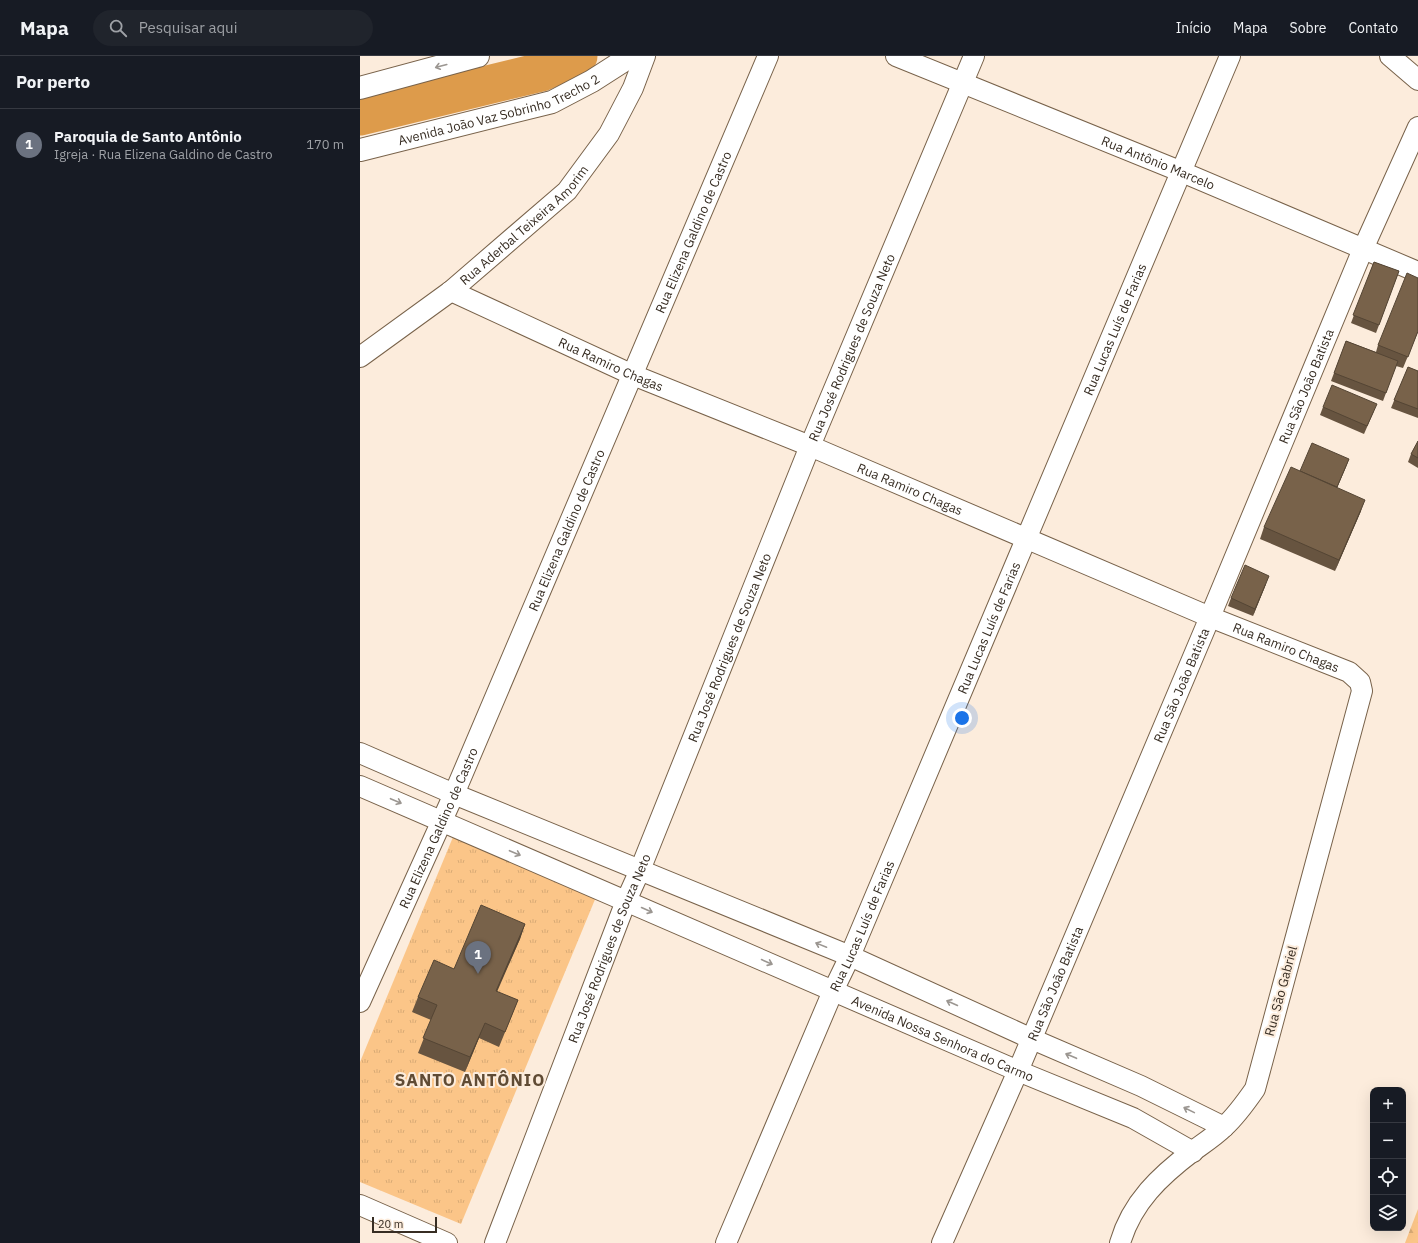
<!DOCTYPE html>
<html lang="pt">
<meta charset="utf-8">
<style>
:root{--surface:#171b24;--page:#20242c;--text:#f1f3f6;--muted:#9ea1a6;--line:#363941;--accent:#2d6f81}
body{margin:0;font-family:"IBM Plex Sans",sans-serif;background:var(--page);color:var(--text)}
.controls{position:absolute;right:12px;bottom:12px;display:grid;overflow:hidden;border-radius:8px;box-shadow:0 4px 16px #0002}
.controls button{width:36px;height:36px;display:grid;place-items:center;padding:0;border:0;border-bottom:1px solid var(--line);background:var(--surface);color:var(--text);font:20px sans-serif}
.scale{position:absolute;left:12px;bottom:10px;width:65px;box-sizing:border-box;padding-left:4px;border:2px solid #372d23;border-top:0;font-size:11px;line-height:14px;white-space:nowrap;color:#372d23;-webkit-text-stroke:3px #fcecdc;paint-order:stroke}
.you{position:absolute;left:602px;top:662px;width:14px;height:14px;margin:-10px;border:3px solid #fff;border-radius:50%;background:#1a73e8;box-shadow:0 0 0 6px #1a73e833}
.badge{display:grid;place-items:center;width:26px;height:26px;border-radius:50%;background:var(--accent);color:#fff;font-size:13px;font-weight:700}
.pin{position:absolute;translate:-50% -33px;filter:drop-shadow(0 1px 2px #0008)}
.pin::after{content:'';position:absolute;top:21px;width:14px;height:12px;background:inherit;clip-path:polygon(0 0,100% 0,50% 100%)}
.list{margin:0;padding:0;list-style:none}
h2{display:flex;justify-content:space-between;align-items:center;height:52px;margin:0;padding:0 16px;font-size:17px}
h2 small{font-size:13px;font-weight:400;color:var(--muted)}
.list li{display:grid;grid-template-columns:26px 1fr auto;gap:12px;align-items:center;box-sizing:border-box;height:72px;padding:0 16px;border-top:1px solid var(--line)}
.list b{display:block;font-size:15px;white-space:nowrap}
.list p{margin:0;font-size:13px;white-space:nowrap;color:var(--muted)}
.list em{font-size:13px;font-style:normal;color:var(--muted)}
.icon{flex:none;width:22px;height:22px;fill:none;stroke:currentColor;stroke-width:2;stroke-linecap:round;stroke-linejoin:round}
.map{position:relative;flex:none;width:1058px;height:1187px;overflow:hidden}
header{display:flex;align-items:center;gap:24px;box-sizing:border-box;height:56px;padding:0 20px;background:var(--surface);border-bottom:1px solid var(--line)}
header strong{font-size:19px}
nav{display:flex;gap:22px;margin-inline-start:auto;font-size:14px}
.search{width:280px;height:36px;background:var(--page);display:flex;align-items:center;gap:10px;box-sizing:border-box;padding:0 14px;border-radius:22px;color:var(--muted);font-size:15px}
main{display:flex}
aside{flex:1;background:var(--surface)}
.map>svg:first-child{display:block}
.grass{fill:url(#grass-tufts)}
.forest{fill:url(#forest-firs)}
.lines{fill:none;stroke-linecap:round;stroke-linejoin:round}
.river{stroke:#dd9b4b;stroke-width:39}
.minor-casing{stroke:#78624a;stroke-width:22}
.tertiary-casing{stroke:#78624a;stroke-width:24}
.minor{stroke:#fff;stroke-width:20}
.tertiary{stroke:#fff;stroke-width:22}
.wall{fill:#675440}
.shaded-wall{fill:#544534}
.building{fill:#78624a;stroke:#544534}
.oneway{stroke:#9b9691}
.labels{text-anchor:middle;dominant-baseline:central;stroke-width:4;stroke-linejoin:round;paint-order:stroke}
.street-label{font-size:13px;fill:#372d23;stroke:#fcecdc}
.district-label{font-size:17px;font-weight:bold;letter-spacing:1px;fill:#604b34;stroke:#fcecdc}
</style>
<header>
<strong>Mapa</strong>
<div class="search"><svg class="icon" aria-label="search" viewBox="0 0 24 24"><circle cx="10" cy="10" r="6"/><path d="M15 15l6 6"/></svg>Pesquisar aqui</div>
<nav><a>Início</a><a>Mapa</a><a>Sobre</a><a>Contato</a></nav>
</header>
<main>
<aside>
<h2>Por perto<small></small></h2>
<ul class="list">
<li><span class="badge" style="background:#6b7280">1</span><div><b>Paroquia de Santo Antônio</b><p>Igreja · Rua Elizena Galdino de Castro</p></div><em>170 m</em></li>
</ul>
</aside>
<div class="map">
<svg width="1058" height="1187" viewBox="0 0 1058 1187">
<defs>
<pattern id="grass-tufts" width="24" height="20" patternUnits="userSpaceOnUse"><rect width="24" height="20" fill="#fbc588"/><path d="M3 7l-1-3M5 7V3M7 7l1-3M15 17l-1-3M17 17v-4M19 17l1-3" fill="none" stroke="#d8aa75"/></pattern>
<pattern id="forest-firs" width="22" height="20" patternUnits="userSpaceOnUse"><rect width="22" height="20" fill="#fbc588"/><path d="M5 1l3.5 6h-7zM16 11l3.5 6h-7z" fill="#d8aa75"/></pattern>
</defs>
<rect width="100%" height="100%" fill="#fcecdc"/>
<polygon class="grass" points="93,781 236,841 101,1168 0,1126 0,1006"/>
<polygon class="forest" points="1058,1153 1058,1187 1045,1187"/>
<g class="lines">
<polyline class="river" points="0,60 181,16 218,0"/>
<defs>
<g id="minor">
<path id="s1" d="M536,0l286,116 236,100"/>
<polyline points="1030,0 1058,24"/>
<path id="s2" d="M91,235l182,84 177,71 400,171 139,55 11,10 2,9 -107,398c-9,13 -18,26 -31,38 -9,9 -20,16 -31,24 -33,25 -61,51 -73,92"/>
<path id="s3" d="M0,301l91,-66 116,-100 42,-57 24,-46 12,-32"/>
<polyline points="0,697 94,738 490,900 672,983 781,1030 864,1071"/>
<path id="s4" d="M0,730l658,285 115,47 60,34"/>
<path id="s5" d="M0,946l94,-208 314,-738"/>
<polyline points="0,1149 87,1187"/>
<path id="s6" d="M135,1187l131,-342 14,-31 170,-424 164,-390"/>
<path id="s7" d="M366,1187l107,-252 17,-35 380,-900"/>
<path id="s8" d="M582,1187l76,-172 192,-454 153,-368 55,-122"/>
</g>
<g id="tertiary">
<polyline points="0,32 118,0"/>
<path id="s9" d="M0,94l192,-48 40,-21 39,-25"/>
</g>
</defs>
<use href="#minor" class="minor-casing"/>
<use href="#tertiary" class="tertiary-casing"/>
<use href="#minor" class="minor"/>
<use href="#tertiary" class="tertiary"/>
</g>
<g class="wall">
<polygon points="1014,206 1039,215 1016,277 991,267"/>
<polygon points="1058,276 1043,312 1036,310 1023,345 971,325 986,285 1016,296 1018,289"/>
<polygon points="1048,311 1058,315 1058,362 1031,352"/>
<polygon points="963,351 1014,355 1004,378 960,359"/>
<polygon points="1058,385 1058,412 1048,406 1051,398"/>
<polygon points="989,403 977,432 1001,455 975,515 900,483 904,471 940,415"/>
<polygon points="906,528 893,560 868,550 871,542"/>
<polygon points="165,868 160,883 137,936 158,944 152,959 139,991 119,982 105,1016 58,997 71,964 52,956 58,941 94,913"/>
</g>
<g class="shaded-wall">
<polygon points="989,403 986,411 972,443 975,435"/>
<polygon points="1005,444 1001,455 975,515 979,504"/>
<polygon points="909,520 906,528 893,560 895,553"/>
<polygon points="165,868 160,883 130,950 136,935"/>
<polygon points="125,967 119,982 105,1016 110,1001"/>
</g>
<g class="building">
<polygon points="1014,206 1039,215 1019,269 993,259"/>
<polygon points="1047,217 1058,222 1058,275 1048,301 1018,289"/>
<polygon points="986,285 1038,305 1026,337 974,317"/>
<polygon points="1048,311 1058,315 1058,353 1034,344"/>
<polygon points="972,329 1017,348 1007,370 963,351"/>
<polygon points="1058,385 1058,402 1051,398"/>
<polygon points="952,387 989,403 977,431 940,415"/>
<polygon points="931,411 1005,444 979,504 904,471"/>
<polygon points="885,509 909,520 895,553 871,542"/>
<polygon points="121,849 165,868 136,935 158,944 145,976 125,967 110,1001 63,982 77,949 58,941 74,904 94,913"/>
</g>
<defs><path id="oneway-shaft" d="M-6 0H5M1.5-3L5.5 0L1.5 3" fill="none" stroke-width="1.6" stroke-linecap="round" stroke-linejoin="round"/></defs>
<g class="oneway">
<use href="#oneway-shaft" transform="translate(81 10) rotate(165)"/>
<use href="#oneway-shaft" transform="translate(36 745) rotate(23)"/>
<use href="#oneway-shaft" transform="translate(155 797) rotate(23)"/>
<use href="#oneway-shaft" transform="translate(287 854) rotate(24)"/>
<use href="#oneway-shaft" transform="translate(461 889) rotate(-158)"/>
<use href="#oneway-shaft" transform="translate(407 906) rotate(24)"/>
<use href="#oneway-shaft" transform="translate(592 947) rotate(-156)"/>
<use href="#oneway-shaft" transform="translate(711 1000) rotate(-157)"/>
<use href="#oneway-shaft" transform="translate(829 1054) rotate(-154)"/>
</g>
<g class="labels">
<g class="street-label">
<text stroke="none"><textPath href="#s9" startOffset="145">Avenida João Vaz Sobrinho Trecho 2</textPath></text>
<text stroke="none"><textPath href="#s1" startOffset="283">Rua Antônio Marcelo</textPath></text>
<text stroke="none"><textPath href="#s3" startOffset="211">Rua Aderbal Teixeira Amorim</textPath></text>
<text stroke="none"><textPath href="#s5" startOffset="839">Rua Elizena Galdino de Castro</textPath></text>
<text stroke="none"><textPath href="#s7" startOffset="993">Rua Lucas Luís de Farias</textPath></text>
<text stroke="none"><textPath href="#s6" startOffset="964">Rua José Rodrigues de Souza Neto</textPath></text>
<text stroke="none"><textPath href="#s2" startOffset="176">Rua Ramiro Chagas</textPath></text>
<text stroke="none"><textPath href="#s8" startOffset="931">Rua São João Batista</textPath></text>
<text stroke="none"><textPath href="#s2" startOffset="500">Rua Ramiro Chagas</textPath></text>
<text stroke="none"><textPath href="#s5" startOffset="515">Rua Elizena Galdino de Castro</textPath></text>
<text stroke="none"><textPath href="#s7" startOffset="669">Rua Lucas Luís de Farias</textPath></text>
<text stroke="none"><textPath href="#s6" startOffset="640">Rua José Rodrigues de Souza Neto</textPath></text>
<text stroke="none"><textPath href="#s2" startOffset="908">Rua Ramiro Chagas</textPath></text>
<text stroke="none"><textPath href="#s8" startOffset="607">Rua São João Batista</textPath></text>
<text stroke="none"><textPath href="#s5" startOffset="191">Rua Elizena Galdino de Castro</textPath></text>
<text stroke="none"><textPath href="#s7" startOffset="345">Rua Lucas Luís de Farias</textPath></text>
<text stroke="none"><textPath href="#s6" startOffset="316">Rua José Rodrigues de Souza Neto</textPath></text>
<text stroke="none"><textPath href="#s8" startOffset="283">Rua São João Batista</textPath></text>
<text transform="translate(921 935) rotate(-75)">Rua São Gabriel</text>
<text stroke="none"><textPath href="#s4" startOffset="635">Avenida Nossa Senhora do Carmo</textPath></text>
</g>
<g class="district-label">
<text x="110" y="1024">SANTO ANTÔNIO</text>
</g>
</g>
</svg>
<div class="controls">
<button>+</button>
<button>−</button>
<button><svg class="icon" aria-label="locate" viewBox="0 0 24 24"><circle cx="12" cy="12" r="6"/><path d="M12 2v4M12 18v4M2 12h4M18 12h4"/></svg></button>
<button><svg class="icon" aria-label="layers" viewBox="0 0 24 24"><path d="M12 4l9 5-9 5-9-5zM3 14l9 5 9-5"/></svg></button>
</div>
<div class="scale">20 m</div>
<div class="you"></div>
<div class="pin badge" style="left:118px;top:918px;background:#6b7280">1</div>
</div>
</main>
